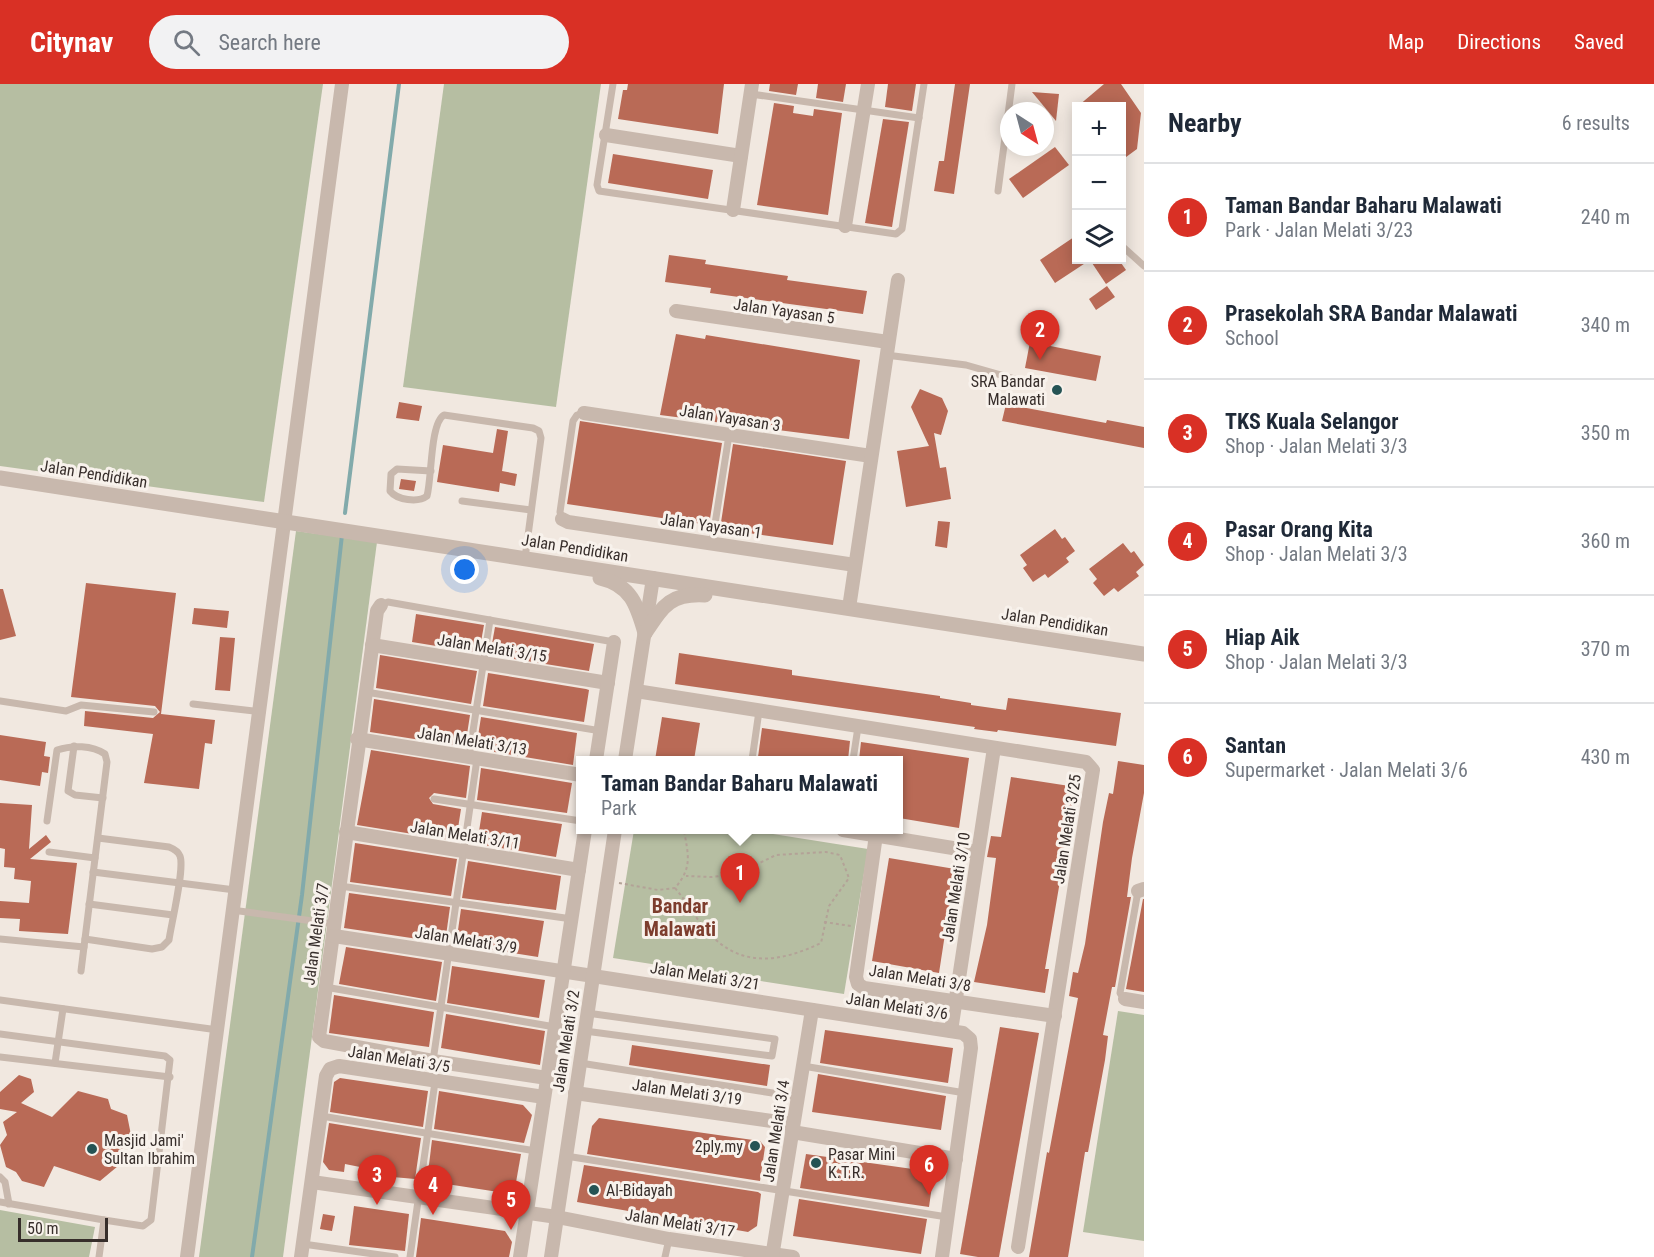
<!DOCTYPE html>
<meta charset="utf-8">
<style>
:root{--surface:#fff;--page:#f2f2f3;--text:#1f2937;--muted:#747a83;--line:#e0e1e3;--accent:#d93025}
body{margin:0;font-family:"Roboto Condensed",sans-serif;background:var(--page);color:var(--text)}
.controls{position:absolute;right:18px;top:18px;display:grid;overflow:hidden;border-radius:0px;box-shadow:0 3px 15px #0003}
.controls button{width:54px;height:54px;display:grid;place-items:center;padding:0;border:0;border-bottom:2px solid var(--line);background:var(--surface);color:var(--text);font:30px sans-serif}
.compass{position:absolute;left:1000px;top:18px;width:54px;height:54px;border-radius:50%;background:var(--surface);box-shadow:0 3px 15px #0003;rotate:144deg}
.scale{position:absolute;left:18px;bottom:15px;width:90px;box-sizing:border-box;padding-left:6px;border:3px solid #372e2b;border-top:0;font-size:16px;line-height:21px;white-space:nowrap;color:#372e2b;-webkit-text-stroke:4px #f8f2ec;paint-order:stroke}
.you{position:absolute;left:465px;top:486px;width:21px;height:21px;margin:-15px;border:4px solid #fff;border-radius:50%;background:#1a73e8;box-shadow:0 0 0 9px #1a73e833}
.badge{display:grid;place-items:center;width:39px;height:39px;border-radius:50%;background:var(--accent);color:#fff;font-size:20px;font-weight:700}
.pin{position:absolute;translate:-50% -50px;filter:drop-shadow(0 2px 3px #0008)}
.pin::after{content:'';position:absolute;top:32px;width:21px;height:18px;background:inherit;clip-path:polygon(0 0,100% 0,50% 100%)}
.popup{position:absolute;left:576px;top:672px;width:327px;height:78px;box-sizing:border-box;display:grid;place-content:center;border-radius:0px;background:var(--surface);filter:drop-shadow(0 2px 4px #0005);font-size:20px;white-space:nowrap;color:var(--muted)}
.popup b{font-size:22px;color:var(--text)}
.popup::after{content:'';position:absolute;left:50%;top:100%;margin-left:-12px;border:12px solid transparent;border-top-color:var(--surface)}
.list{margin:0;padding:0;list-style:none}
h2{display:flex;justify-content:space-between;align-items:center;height:78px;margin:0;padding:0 24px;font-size:26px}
h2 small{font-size:20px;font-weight:400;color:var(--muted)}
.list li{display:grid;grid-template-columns:39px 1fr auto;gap:18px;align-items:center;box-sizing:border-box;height:108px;padding:0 24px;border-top:2px solid var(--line)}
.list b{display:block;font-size:22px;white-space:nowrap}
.list p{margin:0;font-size:20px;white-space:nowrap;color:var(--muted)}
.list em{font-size:20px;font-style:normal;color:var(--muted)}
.icon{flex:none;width:33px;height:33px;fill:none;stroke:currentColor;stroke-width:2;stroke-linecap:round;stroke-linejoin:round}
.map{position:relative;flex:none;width:1144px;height:1173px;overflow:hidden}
header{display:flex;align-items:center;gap:36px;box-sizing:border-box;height:84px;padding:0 30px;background:var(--accent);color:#fff}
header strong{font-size:28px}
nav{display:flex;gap:33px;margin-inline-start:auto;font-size:21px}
.search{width:420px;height:54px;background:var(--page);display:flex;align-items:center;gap:15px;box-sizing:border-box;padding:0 21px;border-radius:33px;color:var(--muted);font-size:22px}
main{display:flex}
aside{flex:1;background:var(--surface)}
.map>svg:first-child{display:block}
.green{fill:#b6bea2}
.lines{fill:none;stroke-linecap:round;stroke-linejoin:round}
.stream{stroke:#82aaab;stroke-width:4}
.building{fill:#b96a56}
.path{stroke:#b3a297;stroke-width:2;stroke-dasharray:3 3;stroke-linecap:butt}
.service{stroke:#c8b8ad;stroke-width:7}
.minor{stroke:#c8b8ad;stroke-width:14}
.tertiary{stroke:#c8b8ad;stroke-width:15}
.poi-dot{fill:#255354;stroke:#f8f2ec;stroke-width:2}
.labels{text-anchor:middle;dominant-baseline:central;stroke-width:6;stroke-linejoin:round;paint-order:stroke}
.street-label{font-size:16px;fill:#372e2b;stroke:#f8f2ec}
.poi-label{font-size:16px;fill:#372e2b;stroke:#f8f2ec;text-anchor:start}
.quarter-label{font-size:20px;font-weight:bold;fill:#7d3d2d;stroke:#f8f2ec}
</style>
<header>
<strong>Citynav</strong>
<div class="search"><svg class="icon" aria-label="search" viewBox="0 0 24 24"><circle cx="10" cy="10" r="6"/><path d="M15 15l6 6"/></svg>Search here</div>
<nav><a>Map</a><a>Directions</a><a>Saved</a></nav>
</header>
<main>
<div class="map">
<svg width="1144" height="1173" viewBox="0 0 1144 1173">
<rect width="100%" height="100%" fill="#f1e8e0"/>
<g class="green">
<polygon points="0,0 323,0 264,418 0,382"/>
<polygon points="444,0 601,0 556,323 403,303"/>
<polygon points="296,447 377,458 283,1173 199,1173"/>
<polygon points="634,746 748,746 868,765 844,910 613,874"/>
<polygon points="1118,927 1144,931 1144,1157 1083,1148"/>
<polygon points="0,1126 95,1143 89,1173 0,1173"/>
</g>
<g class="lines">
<g class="stream">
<polyline points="345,429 399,0"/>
<polyline points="252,1173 302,811 342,451"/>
</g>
</g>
<g class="building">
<polygon points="628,0 724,0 718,50 618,35 623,6 627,6"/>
<polygon points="770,0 798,0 796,11 769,7"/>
<polygon points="818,0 846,0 843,18 816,14"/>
<polygon points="888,0 916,0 912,27 885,23"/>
<polygon points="955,0 970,0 954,110 934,107 939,77 944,77"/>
<polygon points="1104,0 1121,0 1141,29 1137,65 1122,76 1122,22 1078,22"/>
<polygon points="1032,8 1059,10 1056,37"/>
<polygon points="774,19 794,22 793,29 813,32 814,25 842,29 828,131 757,121"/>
<polygon points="883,35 909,38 892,143 865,139"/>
<polygon points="1055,63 1069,81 1023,114 1009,95"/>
<polygon points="613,70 713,86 708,115 608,99"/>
<polygon points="1077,151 1077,176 1090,176 1055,199 1040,176"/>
<polygon points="669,171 706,176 705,180 788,192 787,196 867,207 863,230 710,209 711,204 665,198"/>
<polygon points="1090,176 1119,176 1126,186 1106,200"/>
<polygon points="1107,202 1115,213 1096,226 1089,215"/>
<polygon points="676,250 705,255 706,251 860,276 849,355 660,331"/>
<polygon points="1030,258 1101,272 1096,297 1025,284"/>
<polygon points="920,305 942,314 948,327 941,351 934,349 940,384 946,383 951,415 906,423 897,367 929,362 911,323"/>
<polygon points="399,318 422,322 419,337 396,334"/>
<polygon points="1006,320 1106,339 1107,336 1144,343 1144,364 1002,337"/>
<polygon points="580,337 722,359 709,441 567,420"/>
<polygon points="497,345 508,347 502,387 517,390 515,402 500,399 499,408 437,398 443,361 493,369"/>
<polygon points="733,360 846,377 833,461 720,445"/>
<polygon points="401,395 416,397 414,407 399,405"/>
<polygon points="938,437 950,438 947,464 935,462"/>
<polygon points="1055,445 1062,455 1065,453 1075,467 1066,474 1069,478 1048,494 1045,490 1033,498 1023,484 1027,481 1020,471"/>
<polygon points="1123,459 1131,469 1134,467 1144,481 1136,488 1139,492 1118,508 1114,504 1104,512 1093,499 1097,495 1089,485"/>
<polygon points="86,499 176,509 161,630 215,636 212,660 205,659 199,705 144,699 153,650 84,642 85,627 153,634 160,628 155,622 71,613"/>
<polygon points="0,505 3,505 16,552 0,556"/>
<polygon points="194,524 229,527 227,544 192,540"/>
<polygon points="416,530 484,541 479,569 412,558"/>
<polygon points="495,543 594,560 589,587 490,571"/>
<polygon points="220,553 235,554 230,607 215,606"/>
<polygon points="679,569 792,586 792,591 940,612 940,614 971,619 971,621 1006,626 1008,614 1121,629 1116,662 998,646 997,648 974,645 975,643 675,600"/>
<polygon points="380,571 477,587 471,620 376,604"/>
<polygon points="488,589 586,605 589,606 584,638 483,622"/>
<polygon points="374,615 470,631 465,663 370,648"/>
<polygon points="481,633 577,649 573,681 476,665"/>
<polygon points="662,633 700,639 694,676 655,676"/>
<polygon points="762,644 850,657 848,676 782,676 758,673"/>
<polygon points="0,651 46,658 44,672 50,673 48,689 42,688 40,702 0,696"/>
<polygon points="861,658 969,674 959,744 899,734 899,676 859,676"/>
<polygon points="371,666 470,682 466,714 434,709 429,714 433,720 461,725 456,757 357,741"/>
<polygon points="1118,677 1144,681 1144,709 1132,774 1127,813 1131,813 1115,903 1112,903 1103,951 1108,952 1105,976 1088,1068 1085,1068 1068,1173 1029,1173 1047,1068 1049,1069 1078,914 1069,912 1073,888 1078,889 1085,860 1103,738 1109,709 1113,710"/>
<polygon points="481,684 572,699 567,729 477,716"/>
<polygon points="1011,693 1076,703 1045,885 1049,885 1045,909 974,898 987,841 996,774 987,773 991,752 1001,753"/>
<polygon points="0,719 32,721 29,765 46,751 51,758 30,775 77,779 68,850 19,847 20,835 0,834 0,817 29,819 31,797 14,795 15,784 4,783 5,765 0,764"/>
<polygon points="482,728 562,740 556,773 477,760"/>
<polygon points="355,759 457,775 451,812 350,798"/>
<polygon points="889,774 955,785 939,889 872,877"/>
<polygon points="468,777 561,792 556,826 462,814"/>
<polygon points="349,809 450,823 445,859 344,844"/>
<polygon points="1143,815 1144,815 1144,908 1126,905"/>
<polygon points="461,825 544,837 538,873 456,860"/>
<polygon points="346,863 442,878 436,917 339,900"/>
<polygon points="452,882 545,896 539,934 447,919"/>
<polygon points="334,911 434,928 429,963 329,949"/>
<polygon points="446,930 545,947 540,981 441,964"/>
<polygon points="1000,943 1039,949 999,1173 978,1173 960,1170"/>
<polygon points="825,946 953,964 948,999 820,979"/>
<polygon points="632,961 770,981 767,1002 629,981"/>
<polygon points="818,990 946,1012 941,1046 812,1028"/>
<polygon points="19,991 31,995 34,1008 21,1019 52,1033 78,1007 108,1015 111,1025 127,1031 132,1056 119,1068 124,1077 100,1097 54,1082 44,1103 22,1097 16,1088 6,1083 0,1061 7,1051 3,1038 17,1028 0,1025 0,1008"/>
<polygon points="340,994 428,1007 423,1043 330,1028 334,998"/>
<polygon points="439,1007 523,1021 532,1031 524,1059 434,1045"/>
<polygon points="599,1034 760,1057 765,1063 760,1097 587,1070 592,1042"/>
<polygon points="329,1039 421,1054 415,1095 359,1090 360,1083 345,1080 344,1088 329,1086 323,1078"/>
<polygon points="432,1056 521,1070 515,1104 505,1109 427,1097"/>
<polygon points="806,1070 934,1088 929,1123 800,1104"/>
<polygon points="584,1081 758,1108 761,1110 757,1142 748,1148 577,1118"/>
<polygon points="799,1115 927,1135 921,1170 793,1152"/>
<polygon points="354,1122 409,1130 405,1167 349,1161"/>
<polygon points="323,1130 335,1132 332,1147 320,1145"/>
<polygon points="421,1134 505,1147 512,1158 509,1173 416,1173"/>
</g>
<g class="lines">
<g class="path">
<path d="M619,799l39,7 17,-2c18,-21 13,-33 9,-58"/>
<path d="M675,804c12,14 21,31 33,44 33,37 73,30 113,11l8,-37 20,-28 -9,-23 -14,-3 -50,3 -39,19 -25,3 -26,-1"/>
<polyline points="824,838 851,842"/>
</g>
<g class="service">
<polyline points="613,0 597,101 599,107 896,150 902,145 924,0"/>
<polyline points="751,10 919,34"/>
<polyline points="998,107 1012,0"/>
<polyline points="1122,162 1144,182"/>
<polyline points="886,271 966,281 1039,302"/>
<path d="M431,387l-34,-2 -6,5 -1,17c7,9 28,12 37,5 5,-18 3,-73 17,-81l89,13 6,3 2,7 -16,120"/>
<polyline points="462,417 531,426"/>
<polyline points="562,435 560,428 573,337 577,331 584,329"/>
<polyline points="712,459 729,351"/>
<polyline points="381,521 388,518 614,558"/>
<polyline points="366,608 601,647"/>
<polyline points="0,617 66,627 81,621 154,628"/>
<polyline points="193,620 262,628"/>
<polyline points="74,662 68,707 75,711 103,714"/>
<polyline points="469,673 490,536"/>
<polyline points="752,676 759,627"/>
<polyline points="853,676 858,643"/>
<polyline points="434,715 581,737"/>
<path d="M47,737l10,-71c15,-5 35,-5 48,4l2,8 -26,209"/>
<polyline points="49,768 95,774"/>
<polyline points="93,788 235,806"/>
<polyline points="340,802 572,835"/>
<polyline points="89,820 173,831"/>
<polyline points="232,826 335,840"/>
<polyline points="0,855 84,863"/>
<path d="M85,855l67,10 10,-2 7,-7c2,-15 16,-72 11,-84 -2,-5 -6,-7 -11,-9l-71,-9"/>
<polyline points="325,903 555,943"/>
<polyline points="1124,915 1120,909 1138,807"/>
<polyline points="0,916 218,946"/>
<polyline points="585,947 772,972 775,955 587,929"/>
<polyline points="0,950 165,972 170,976 151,1136 143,1142 104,1136"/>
<polyline points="0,973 170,993"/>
<polyline points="433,977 477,675"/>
<polyline points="55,979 63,925"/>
<polyline points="580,979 798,1013"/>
<polyline points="803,982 965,1009"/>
<polyline points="321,1032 536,1067"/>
<polyline points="566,1072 947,1133"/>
<polyline points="0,1093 5,1098 9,1120"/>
<polyline points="0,1118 104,1136 99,1173"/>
<polyline points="303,1160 395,1173"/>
<polyline points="410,1173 435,998"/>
<polyline points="665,1173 669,1155"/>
</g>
<g class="minor">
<polyline points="606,51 741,72"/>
<polyline points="733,126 752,0"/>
<polyline points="845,142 868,0"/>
<polyline points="676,227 888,258"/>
<polyline points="584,329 871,372"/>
<polyline points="562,435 568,438 855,481"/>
<polyline points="381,521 377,527 319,953 324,957 433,977 547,994"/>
<polyline points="849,524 898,196"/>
<polyline points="372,561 608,599"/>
<polyline points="636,607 1086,678 1093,686 1018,1163"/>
<polyline points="357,655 581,691"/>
<polyline points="596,676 614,558"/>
<polyline points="625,676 653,494"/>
<polyline points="843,746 977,768"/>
<polyline points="346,748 579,786"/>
<polyline points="876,751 856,893 858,900 864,904 1055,932"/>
<polyline points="1138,807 1144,805"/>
<polyline points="334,852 963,949 970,955 971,964 942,1173"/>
<polyline points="1125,915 1144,918"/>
<polyline points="951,947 994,664"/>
<polyline points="575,1009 793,1040"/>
<polyline points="792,1048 956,1075"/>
<polyline points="312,1098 557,1133 669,1155 793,1173"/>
<path d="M187,1173c53,-391 105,-782 155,-1173"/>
<polyline points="301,1173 326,992 330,985 339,982 544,1013"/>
<polyline points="520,1173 585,746"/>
<polyline points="551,1173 615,746"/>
<polyline points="772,1173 812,926"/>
</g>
<g class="tertiary">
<polyline points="0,394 1144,570"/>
<path d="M600,494c31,7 37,27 45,55"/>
<path d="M645,549c18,-27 25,-40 60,-38"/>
</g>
</g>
<g class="poi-dot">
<circle cx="1057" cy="306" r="6"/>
<circle cx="755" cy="1062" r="6"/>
<circle cx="92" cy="1065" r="6"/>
<circle cx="816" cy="1079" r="6"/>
<circle cx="594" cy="1106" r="6"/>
</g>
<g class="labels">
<g class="street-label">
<text transform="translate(784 227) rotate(8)">Jalan Yayasan 5</text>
<text transform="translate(730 334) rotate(9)">Jalan Yayasan 3</text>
<text transform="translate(94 390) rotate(9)">Jalan Pendidikan</text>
<text transform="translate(711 442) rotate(8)">Jalan Yayasan 1</text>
<text transform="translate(575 464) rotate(9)">Jalan Pendidikan</text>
<text transform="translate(1055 538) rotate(9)">Jalan Pendidikan</text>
<text transform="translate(492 564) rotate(9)">Jalan Melati 3/15</text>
<text transform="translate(472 657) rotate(9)">Jalan Melati 3/13</text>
<text transform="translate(1067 745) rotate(-81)">Jalan Melati 3/25</text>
<text transform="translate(465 751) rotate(9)">Jalan Melati 3/11</text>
<text transform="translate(956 803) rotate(-81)">Jalan Melati 3/10</text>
<text transform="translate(316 850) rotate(-82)">Jalan Melati 3/7</text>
<text transform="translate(466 856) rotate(9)">Jalan Melati 3/9</text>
<text transform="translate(705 892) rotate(9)">Jalan Melati 3/21</text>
<text transform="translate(920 894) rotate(9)">Jalan Melati 3/8</text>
<text transform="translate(897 922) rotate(9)">Jalan Melati 3/6</text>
<text transform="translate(566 957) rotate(-81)">Jalan Melati 3/2</text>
<text transform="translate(399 975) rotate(9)">Jalan Melati 3/5</text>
<text transform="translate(687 1008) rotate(8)">Jalan Melati 3/19</text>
<text transform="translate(776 1047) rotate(-81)">Jalan Melati 3/4</text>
<text transform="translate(680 1139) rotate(9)">Jalan Melati 3/17</text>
</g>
<g class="poi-label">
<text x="1045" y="297" text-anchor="end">SRA Bandar<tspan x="1045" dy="18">Malawati</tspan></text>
<text x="104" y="1056">Masjid Jami'<tspan x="104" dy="18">Sultan Ibrahim</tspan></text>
<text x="743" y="1062" text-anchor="end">2ply.my</text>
<text x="828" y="1070">Pasar Mini<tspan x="828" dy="18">K.T.R.</tspan></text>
<text x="606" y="1106">Al-Bidayah</text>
</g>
<g class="quarter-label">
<text x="680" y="822">Bandar<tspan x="680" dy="23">Malawati</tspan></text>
</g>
</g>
</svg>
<div class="controls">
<button>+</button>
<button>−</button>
<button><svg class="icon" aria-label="layers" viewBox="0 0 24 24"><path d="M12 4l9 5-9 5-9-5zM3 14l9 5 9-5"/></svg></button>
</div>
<svg class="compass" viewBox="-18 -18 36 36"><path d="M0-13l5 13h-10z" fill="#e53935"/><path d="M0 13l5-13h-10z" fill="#747a83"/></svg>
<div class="scale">50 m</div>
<div class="you"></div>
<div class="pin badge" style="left:740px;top:819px">1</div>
<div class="popup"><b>Taman Bandar Baharu Malawati</b>Park</div>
<div class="pin badge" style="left:1040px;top:276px">2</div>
<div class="pin badge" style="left:377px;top:1121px">3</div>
<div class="pin badge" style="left:433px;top:1131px">4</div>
<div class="pin badge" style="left:511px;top:1146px">5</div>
<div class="pin badge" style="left:929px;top:1111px">6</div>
</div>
<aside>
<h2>Nearby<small>6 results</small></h2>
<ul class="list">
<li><span class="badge">1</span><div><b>Taman Bandar Baharu Malawati</b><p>Park · Jalan Melati 3/23</p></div><em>240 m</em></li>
<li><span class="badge">2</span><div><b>Prasekolah SRA Bandar Malawati</b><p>School</p></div><em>340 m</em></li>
<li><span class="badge">3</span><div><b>TKS Kuala Selangor</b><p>Shop · Jalan Melati 3/3</p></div><em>350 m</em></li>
<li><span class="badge">4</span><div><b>Pasar Orang Kita</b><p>Shop · Jalan Melati 3/3</p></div><em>360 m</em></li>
<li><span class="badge">5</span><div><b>Hiap Aik</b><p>Shop · Jalan Melati 3/3</p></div><em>370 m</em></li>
<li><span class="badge">6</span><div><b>Santan</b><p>Supermarket · Jalan Melati 3/6</p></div><em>430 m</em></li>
</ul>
</aside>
</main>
